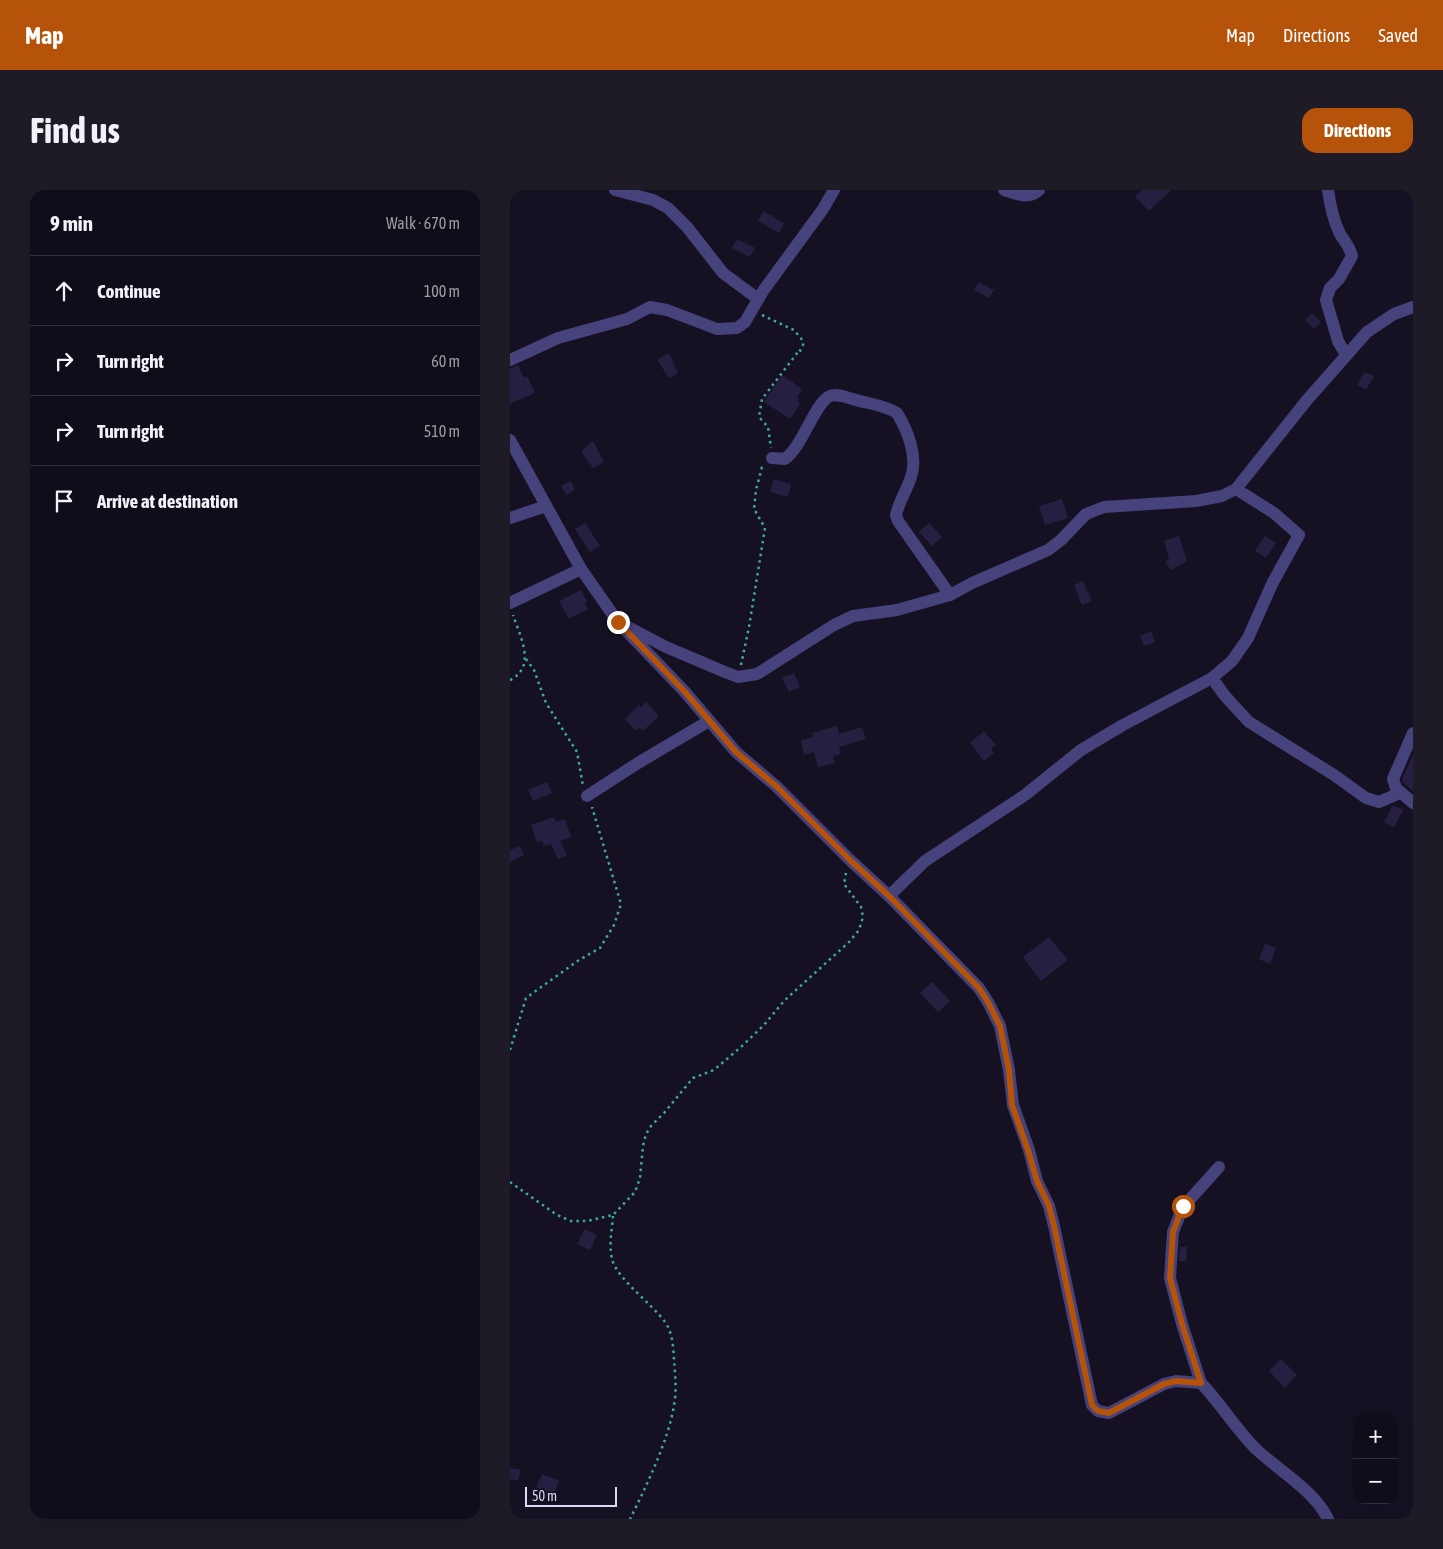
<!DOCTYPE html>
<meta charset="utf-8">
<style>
:root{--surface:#100d1a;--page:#1e1b27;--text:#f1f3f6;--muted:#9c9ca2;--line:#302d39;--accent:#b45309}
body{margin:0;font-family:"Asap Condensed",sans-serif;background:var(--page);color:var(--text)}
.controls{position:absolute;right:15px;bottom:15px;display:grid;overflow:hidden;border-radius:10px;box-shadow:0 5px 20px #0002}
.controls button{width:45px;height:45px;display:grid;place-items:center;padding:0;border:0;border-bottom:1px solid var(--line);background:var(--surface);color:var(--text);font:25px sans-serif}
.scale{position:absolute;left:15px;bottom:12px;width:92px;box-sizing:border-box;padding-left:5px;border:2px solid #ddd8fa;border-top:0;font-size:14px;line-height:18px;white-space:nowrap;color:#ddd8fa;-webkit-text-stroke:4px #151123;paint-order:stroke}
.stop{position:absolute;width:15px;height:15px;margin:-11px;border:4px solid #b45309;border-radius:50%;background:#fff}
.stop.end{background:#b45309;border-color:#fff;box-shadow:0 1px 5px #0008}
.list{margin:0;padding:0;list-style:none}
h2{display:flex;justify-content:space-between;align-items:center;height:65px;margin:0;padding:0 20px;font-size:21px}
h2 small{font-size:16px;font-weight:400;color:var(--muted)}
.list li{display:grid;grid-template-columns:32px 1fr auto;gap:15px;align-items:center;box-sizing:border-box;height:70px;padding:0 20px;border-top:1px solid var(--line)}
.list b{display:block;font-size:19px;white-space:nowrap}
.list em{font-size:16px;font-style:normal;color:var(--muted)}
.icon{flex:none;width:28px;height:28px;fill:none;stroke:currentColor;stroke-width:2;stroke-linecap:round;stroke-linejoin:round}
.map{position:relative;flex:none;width:903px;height:1329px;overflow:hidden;border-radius:15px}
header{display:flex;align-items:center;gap:30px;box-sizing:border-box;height:70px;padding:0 25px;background:var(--accent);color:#fff}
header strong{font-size:24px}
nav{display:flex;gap:28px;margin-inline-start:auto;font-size:18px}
.intro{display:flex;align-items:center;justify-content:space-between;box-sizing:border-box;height:120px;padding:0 30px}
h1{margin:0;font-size:35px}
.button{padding:12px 22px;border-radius:15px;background:var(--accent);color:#fff;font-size:18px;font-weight:700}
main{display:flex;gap:30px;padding:0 30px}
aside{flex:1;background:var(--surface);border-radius:15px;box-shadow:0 5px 20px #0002}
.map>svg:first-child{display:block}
.building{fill:#271f41}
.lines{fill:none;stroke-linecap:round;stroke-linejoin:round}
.path{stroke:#3ea8a6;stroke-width:2.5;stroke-dasharray:2.5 4;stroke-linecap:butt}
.minor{stroke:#46427c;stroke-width:12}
.route{stroke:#b45309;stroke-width:6}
</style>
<header>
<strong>Map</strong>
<nav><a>Map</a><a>Directions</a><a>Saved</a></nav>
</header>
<div class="intro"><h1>Find us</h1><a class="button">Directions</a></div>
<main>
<aside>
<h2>9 min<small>Walk · 670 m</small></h2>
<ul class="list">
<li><svg class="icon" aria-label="ahead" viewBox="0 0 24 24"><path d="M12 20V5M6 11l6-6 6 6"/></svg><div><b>Continue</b></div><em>100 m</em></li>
<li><svg class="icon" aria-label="right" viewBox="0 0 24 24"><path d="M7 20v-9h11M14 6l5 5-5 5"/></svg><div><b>Turn right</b></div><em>60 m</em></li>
<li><svg class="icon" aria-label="right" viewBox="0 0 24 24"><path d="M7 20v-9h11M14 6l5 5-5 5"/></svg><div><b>Turn right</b></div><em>510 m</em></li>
<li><svg class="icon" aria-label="arrive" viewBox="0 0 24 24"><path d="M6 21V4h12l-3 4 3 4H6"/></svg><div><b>Arrive at destination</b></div></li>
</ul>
</aside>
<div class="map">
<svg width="903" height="1329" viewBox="0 0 903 1329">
<rect width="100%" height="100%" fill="#151123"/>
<g class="building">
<polygon points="632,0 661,0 639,21 625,7"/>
<polygon points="253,21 274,33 269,43 248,31"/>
<polygon points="227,49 245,58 240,67 222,58"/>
<polygon points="469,92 484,100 479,108 464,100"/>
<polygon points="802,123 811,132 804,139 795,130"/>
<polygon points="159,163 168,183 159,188 147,170"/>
<polygon points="8,175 14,188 17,186 25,203 0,214 0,179"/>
<polygon points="855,182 864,186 856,200 847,195"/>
<polygon points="272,185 292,199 287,207 289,209 287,212 290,214 280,229 254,212"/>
<polygon points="83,251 94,272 83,278 71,261"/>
<polygon points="264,289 281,294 278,307 260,302"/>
<polygon points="61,291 65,300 56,305 51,296"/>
<polygon points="552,309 558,328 535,335 529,316"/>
<polygon points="75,333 90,356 80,362 65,339"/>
<polygon points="419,333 432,347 422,356 409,342"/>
<polygon points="669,346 677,371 661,380 655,372 659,369 654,351"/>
<polygon points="755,346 766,353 756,368 745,361"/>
<polygon points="573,391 582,411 572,415 564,395"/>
<polygon points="71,400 77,411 75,413 78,419 59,429 49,411"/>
<polygon points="641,441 645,452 634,456 630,446"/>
<polygon points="284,483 290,497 279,502 272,488"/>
<polygon points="136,512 149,526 133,541 130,538 126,541 115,529 129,515 131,517"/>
<polygon points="327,536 329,544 352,537 356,549 329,557 331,564 323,566 325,573 308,577 304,562 294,565 291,550 303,547 302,543"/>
<polygon points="474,541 486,555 481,559 484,563 474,571 460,553"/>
<polygon points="903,565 903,601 893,593 892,589"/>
<polygon points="37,592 42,603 23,611 18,600"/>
<polygon points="883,615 893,620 884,637 874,632"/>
<polygon points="44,627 46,632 55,629 61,647 50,651 57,665 48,669 41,654 34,656 32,651 27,653 21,635"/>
<polygon points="10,656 14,665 0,672 0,660"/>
<polygon points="539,747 558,770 531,791 513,767"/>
<polygon points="755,754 766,758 760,774 749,769"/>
<polygon points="422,792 440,811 428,822 410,803"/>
<polygon points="75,1039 87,1045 80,1060 67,1054"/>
<polygon points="670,1057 677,1057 676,1071 669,1071"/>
<polygon points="771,1169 787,1185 775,1198 759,1181"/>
<polygon points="0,1278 11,1280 8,1291 0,1289"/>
<polygon points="32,1284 49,1291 43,1305 26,1298"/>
</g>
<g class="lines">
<g class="path">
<polyline points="252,125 284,140 293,151 293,155 289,163 288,162 252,209 249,227 258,237 261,258"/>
<polyline points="16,469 24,480 36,513 67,562 73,596"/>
<polyline points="231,475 239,437 255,338 244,319 246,300 252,277 255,275"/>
<path d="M0,490c27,-13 10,-44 3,-65"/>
<polyline points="0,860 16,808 69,770 90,758 104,735 111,714 82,617"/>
<polyline points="0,992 47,1025 61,1031 77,1031 103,1025 125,1002 130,988 133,956 136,944 141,936 154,923 183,888 204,880 232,856 254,835 274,811 339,752 349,740 353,727 351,717 334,694 336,683"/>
<path d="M103,1026c-1,14 -5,32 0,46 7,19 40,43 52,60 8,11 8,25 9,37 1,15 3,31 0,46 -5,34 -28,82 -44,114"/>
</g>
<g class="minor">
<polyline points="105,0 143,10 158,18 177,37 213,83 248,109"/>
<path d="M494,0c13,4 24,10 35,0"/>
<path d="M818,0c2,15 5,30 12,44 5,8 10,13 12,22l-13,23 -9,9 -4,12 12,41 8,14"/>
<polyline points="0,170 48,148 117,129 140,117 157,120 207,139 227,138 235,132 253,101 313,19 324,0"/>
<path d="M0,250l71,129 37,53 67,70 51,60 40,34 74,74 39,36 90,92 9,14 12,24 9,44 4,35 16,45 8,31 12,25 5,20 38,179 6,6 11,2 55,-29 12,-3 25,2c20,21 35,46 55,66 22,21 59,42 72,70"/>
<path d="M262,268l13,1c18,-13 30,-57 45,-63 8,-3 18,2 26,4 14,4 28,5 41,13 11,18 21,44 14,64 -4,13 -12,24 -15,38l2,6 52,74"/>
<polyline points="0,328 36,316"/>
<polyline points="0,413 71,379"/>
<polyline points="116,436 156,457 215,482 228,487 247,484 324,435 343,426 387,420 440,405 462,393 538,360 551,350 576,324 594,317 686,311 712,306 726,299 797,210 857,142 884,124 903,117"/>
<polyline points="702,488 715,506 739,532 824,585 856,608 869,612 890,603"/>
<polyline points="903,543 883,589 886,598 903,613"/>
<polyline points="77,606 128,573 199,531"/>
<polyline points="379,706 415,671 515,605 571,560 613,535 702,488 722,471 738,448 763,392 789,345 764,323 726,299"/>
<polyline points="691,1193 672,1134 660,1088 663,1042 673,1017 709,977"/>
</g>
</g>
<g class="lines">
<polyline class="route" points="108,432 175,502 226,562 266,596 340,670 379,706 469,798 478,812 490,836 499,880 502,915 518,960 527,991 539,1016 544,1036 582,1215 588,1221 599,1223 654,1194 666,1191 691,1193 672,1134 660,1088 663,1042 673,1016"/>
</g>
</svg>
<div class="controls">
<button>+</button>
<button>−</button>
</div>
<div class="scale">50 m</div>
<div class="stop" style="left:673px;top:1016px"></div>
<div class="stop end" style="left:108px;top:432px"></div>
</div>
</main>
